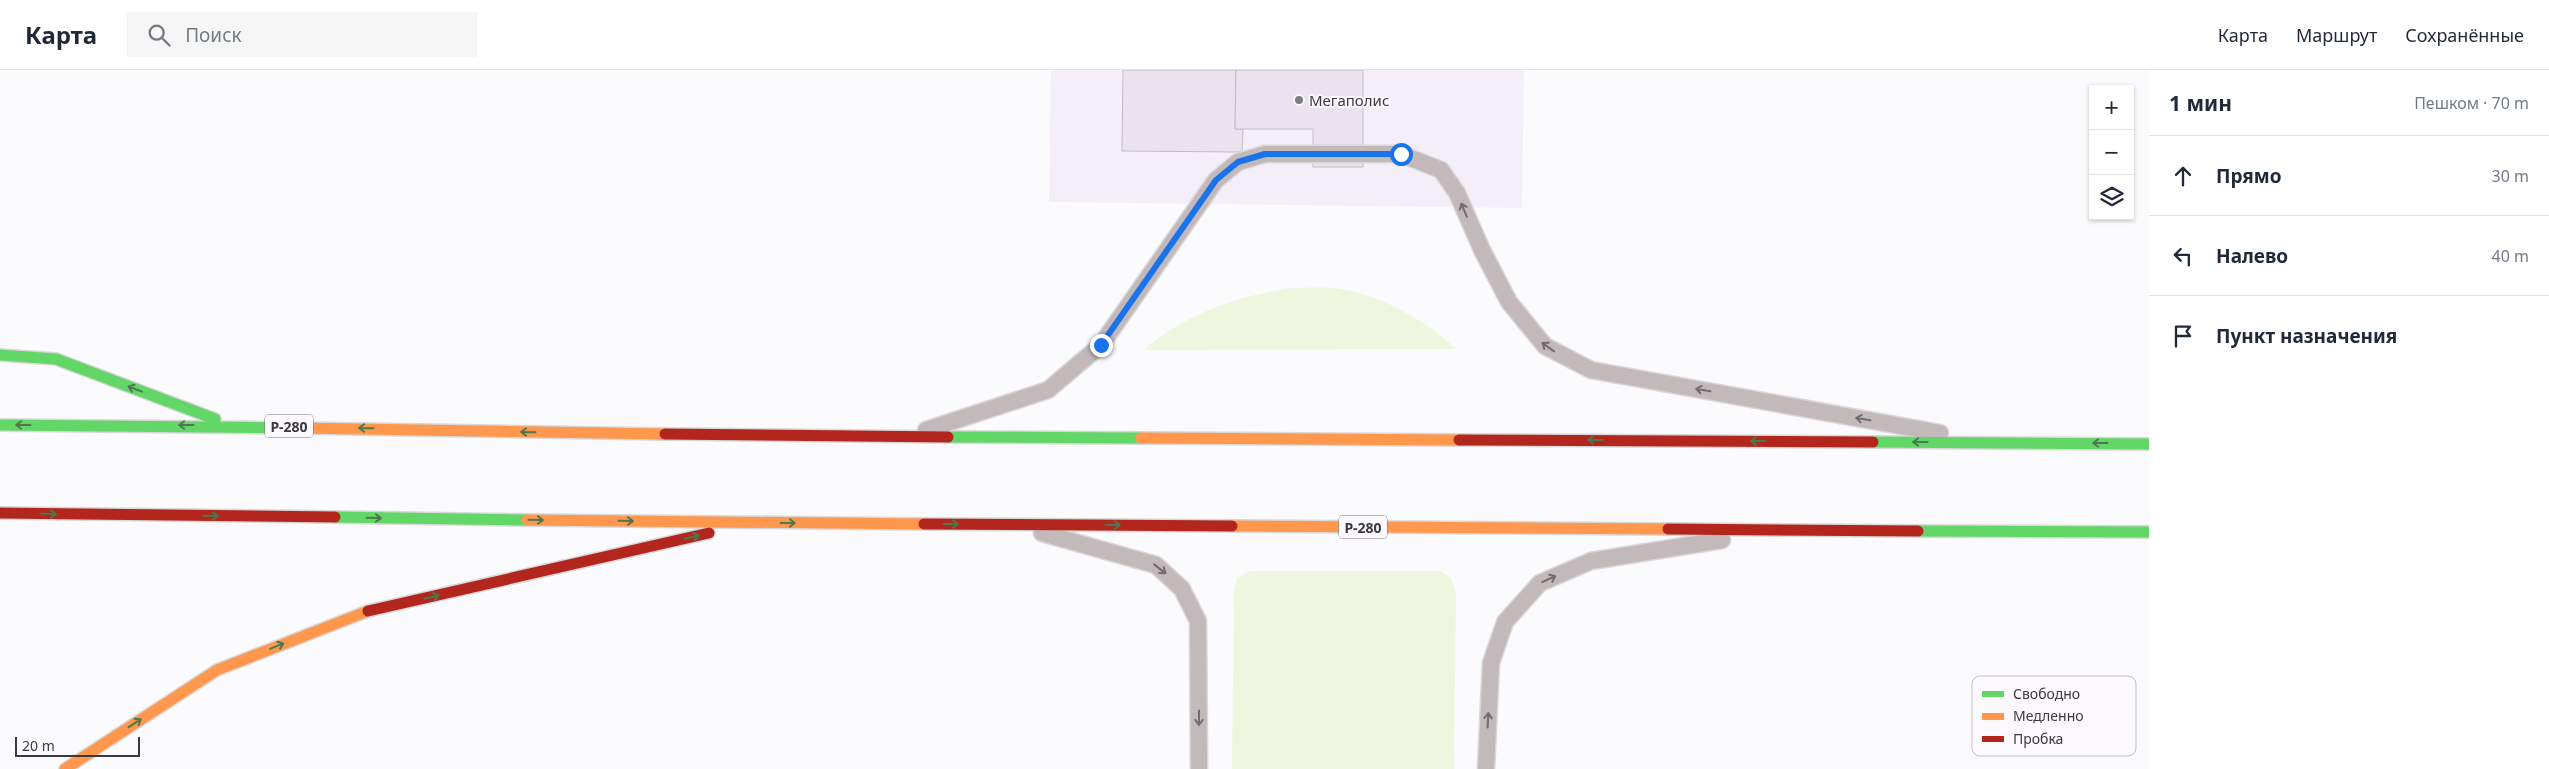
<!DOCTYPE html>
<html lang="ru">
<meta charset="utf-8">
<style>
:root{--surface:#fff;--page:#f6f6f7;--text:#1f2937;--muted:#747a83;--line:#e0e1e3}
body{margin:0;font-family:"Noto Sans",sans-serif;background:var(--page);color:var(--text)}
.controls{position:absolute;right:15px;top:15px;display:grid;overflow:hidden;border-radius:0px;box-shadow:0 1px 4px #0004}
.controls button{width:45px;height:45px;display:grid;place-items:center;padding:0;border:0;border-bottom:1px solid var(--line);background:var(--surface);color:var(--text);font:25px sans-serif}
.scale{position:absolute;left:15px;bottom:12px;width:125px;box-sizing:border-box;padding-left:5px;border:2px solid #3b393c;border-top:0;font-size:14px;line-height:18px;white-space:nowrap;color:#3b393c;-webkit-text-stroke:4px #fbf9fe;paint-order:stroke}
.stop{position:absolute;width:15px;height:15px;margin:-11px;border:4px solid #1a73e8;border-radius:50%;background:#fff}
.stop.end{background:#1a73e8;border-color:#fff;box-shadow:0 1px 5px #0008}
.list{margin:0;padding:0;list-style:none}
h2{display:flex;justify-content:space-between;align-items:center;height:65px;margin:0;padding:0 20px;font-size:21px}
h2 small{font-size:16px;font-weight:400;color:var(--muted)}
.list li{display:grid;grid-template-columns:32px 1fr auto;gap:15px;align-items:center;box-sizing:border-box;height:80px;padding:0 20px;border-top:1px solid var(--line)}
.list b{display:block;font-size:19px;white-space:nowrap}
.list em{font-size:16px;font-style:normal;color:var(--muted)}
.icon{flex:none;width:28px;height:28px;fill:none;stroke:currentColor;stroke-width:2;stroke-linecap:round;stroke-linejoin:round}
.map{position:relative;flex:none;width:2149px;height:699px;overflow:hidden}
header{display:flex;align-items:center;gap:30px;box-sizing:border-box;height:70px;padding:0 25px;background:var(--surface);border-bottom:1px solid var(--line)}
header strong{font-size:24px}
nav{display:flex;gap:28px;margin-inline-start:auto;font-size:18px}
.search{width:350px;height:45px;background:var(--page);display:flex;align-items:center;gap:12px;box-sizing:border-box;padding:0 18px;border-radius:0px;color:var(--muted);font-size:19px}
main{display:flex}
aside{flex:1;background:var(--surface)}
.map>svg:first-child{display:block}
.built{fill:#f4eef8}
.green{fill:#eef7dd}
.building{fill:#eae2ef;stroke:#bebec0}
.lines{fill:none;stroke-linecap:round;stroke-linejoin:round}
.lane-casing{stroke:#d8d8d9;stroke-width:19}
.fast-casing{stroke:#d8d8d9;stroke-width:14}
.slow-casing{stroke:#d8d8d9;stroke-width:14}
.jam-casing{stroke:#d8d8d9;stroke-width:14}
.lane{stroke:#c3b8ba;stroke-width:16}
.fast{stroke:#63d668;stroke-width:11}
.slow{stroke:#ff974d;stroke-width:11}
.jam{stroke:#b3261e;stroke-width:11}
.oneway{stroke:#716c6e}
.oneway2{stroke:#4b784e}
.route{stroke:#1a73e8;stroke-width:6}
.poi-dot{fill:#7e7d80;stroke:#fbf9fe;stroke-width:2}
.labels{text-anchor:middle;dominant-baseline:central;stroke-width:4;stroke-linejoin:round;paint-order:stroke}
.shield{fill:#fbf9fe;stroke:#757376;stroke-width:1}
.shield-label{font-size:14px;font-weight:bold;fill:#3b393c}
.poi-label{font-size:15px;fill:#3b393c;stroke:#fbf9fe;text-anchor:start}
.key{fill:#fbf9fe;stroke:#c1bfc4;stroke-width:1}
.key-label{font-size:14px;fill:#3b393c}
</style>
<header>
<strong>Карта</strong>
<div class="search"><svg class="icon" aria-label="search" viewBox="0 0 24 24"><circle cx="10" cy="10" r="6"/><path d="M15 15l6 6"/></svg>Поиск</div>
<nav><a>Карта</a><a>Маршрут</a><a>Сохранённые</a></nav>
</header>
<main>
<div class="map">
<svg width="2149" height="699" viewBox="0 0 2149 699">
<rect width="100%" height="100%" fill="#fbfafd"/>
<polygon class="built" points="1051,0 1524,0 1522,138 1049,132"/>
<g class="green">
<path d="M1293,218c12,0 25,-1 38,0 47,4 91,31 126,61l-314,1c45,-37 92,-54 150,-62z"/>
<polygon points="1250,501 1440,501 1451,508 1456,524 1454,699 1232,699 1234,521 1237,508"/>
</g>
<g class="building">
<polygon points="1123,0 1236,0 1235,59 1243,59 1242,82 1122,81"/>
<polygon points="1236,0 1363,0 1363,97 1313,97 1313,59 1235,59"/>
</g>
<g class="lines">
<defs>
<g id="lane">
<polyline points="926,360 1048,320 1101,275 1216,110 1238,92 1265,84 1401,84 1441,100 1457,123 1482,180 1509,232 1545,276 1591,300 1940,363"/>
<polyline points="1042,463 1156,495 1182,519 1198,551 1199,699"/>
<polyline points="1486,699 1491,593 1505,552 1540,513 1591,491 1722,470"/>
</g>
<g id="fast">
<polyline points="0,285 56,289 215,349"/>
<polyline points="0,355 298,358"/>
<polyline points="948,367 1141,368"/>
<polyline points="1873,372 2149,374"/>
<polyline points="335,447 527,450"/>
<polyline points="1918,461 2149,462"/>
</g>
<g id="slow">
<polyline points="298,358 665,364"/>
<polyline points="1141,368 1459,370"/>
<polyline points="527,450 924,454"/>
<polyline points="1232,456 1668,459"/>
<polyline points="65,699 217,600 368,541"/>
</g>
<g id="jam">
<polyline points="665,364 948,367"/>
<polyline points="1459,370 1873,372"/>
<polyline points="0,443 335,447"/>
<polyline points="924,454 1232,456"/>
<polyline points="1668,459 1918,461"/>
<polyline points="368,541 709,463"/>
</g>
</defs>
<use href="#lane" class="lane-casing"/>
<use href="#fast" class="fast-casing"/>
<use href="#slow" class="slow-casing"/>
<use href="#jam" class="jam-casing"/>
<use href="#lane" class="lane"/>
<use href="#fast" class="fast"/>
<use href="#slow" class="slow"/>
<use href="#jam" class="jam"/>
</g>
<defs><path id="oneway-shaft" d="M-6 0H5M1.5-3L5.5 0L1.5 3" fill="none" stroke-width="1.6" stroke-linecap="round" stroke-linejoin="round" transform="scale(1.25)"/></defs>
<g class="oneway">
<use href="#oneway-shaft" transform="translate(1464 140) rotate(-113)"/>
<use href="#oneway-shaft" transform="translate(1548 277) rotate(-144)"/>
<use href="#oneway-shaft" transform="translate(1703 320) rotate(-170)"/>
<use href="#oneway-shaft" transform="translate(1863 349) rotate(-170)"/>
<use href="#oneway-shaft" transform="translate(1160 499) rotate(38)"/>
<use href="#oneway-shaft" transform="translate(1549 509) rotate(-24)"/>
<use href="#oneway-shaft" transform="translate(1199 648) rotate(90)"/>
<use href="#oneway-shaft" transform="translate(1488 650) rotate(-87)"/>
</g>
<g class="oneway2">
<use href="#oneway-shaft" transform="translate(135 319) rotate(-159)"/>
<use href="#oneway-shaft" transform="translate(23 355) rotate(180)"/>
<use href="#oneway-shaft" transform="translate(186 355) rotate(180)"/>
<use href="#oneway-shaft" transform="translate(366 358) rotate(-179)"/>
<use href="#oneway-shaft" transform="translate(528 362) rotate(-179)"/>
<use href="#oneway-shaft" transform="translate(1595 370) rotate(-180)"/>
<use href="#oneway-shaft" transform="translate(1758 371) rotate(-180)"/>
<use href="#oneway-shaft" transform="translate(1920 372) rotate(-180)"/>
<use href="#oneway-shaft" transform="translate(2100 373) rotate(-180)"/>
<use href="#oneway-shaft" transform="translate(49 444) rotate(1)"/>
<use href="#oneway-shaft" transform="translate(211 446) rotate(1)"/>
<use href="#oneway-shaft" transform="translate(374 448) rotate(1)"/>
<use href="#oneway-shaft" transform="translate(536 450) rotate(1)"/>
<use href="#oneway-shaft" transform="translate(626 451) rotate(1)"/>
<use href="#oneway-shaft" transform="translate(788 453)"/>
<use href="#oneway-shaft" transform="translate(951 454)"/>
<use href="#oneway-shaft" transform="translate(1113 455)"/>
<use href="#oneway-shaft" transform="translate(692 467) rotate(-13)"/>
<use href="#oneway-shaft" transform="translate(432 527) rotate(-13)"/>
<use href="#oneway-shaft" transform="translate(277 576) rotate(-22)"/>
<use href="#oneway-shaft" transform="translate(135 653) rotate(-33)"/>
</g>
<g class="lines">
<polyline class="route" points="1101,275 1216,110 1238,92 1265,84 1401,84"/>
</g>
<circle class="poi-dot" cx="1299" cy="30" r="5"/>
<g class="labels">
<g class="shield">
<rect x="265" y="344.5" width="48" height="23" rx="4"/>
<rect x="1339" y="445.5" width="48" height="23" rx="4"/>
</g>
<g class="shield-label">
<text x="289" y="356">Р-280</text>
<text x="1363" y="457">Р-280</text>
</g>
<g class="poi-label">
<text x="1309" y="30">Мегаполис</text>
</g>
</g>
<rect x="1972" y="606" width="164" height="80" rx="8" class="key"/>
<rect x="1982" y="621" width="22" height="6" fill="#63d668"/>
<rect x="1982" y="643" width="22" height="7" fill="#ff974d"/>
<rect x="1982" y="666" width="22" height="6" fill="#b3261e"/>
<g class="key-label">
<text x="2013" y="629">Свободно</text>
<text x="2013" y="651">Медленно</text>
<text x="2013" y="674">Пробка</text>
</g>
</svg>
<div class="controls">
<button>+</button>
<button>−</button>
<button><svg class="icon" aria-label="layers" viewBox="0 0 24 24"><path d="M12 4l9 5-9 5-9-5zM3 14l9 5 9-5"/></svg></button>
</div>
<div class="scale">20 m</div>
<div class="stop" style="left:1401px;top:84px"></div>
<div class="stop end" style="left:1101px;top:275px"></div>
</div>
<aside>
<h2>1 мин<small>Пешком · 70 m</small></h2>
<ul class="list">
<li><svg class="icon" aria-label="ahead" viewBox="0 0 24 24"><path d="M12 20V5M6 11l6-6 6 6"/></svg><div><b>Прямо</b></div><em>30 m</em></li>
<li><svg class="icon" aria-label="left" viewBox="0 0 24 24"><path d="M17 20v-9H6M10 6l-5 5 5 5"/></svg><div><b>Налево</b></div><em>40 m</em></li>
<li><svg class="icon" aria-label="arrive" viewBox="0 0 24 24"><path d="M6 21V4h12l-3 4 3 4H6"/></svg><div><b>Пункт назначения</b></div></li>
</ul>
</aside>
</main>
